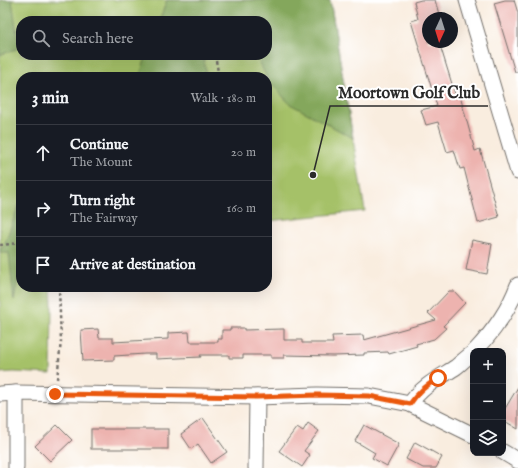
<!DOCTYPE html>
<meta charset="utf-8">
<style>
:root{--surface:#171b24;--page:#20242c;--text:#f1f3f6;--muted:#9ea1a6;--line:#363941}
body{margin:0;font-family:"IM FELL English",serif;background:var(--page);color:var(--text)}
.controls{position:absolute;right:12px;bottom:12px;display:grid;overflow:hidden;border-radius:8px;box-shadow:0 4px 16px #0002}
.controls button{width:36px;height:36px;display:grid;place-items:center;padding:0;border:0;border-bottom:1px solid var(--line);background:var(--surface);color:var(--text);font:20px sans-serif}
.compass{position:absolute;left:422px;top:12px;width:36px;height:36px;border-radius:50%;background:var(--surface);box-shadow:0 4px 16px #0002;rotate:184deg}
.stop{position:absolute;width:12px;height:12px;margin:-9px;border:3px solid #ea580c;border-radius:50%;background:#fff}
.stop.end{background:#ea580c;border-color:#fff;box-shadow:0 1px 4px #0008}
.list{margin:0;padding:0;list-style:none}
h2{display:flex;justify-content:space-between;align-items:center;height:52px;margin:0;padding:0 16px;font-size:17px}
h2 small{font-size:13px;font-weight:400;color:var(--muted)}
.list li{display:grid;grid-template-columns:26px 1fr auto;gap:12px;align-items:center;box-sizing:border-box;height:56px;padding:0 16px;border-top:1px solid var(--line)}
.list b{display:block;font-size:15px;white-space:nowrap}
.list p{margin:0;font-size:13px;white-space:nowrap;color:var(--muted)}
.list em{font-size:13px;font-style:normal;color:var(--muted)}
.icon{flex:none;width:22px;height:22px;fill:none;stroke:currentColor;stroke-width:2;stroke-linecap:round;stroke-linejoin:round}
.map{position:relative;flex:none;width:518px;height:468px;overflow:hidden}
.search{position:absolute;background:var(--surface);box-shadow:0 4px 16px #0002;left:16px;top:16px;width:256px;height:44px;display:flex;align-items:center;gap:10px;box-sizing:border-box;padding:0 14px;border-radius:16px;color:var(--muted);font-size:15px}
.panel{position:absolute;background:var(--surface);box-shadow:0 4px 16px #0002;left:16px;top:72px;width:256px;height:220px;border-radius:16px}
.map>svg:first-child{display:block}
.green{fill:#a5c168;stroke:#68764a;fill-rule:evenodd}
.forest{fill:#84a75c;stroke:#586944}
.building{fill:#edb3af}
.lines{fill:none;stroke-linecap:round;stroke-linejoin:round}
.street-casing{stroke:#736f6a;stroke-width:17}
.path{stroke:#736f6a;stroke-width:2.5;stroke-dasharray:3 3;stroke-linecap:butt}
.street{stroke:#fff;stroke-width:15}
.route{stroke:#ea580c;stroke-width:5}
.leader{fill:none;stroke:#2b2b2b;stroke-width:1.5}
.callout-dot{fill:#2b2b2b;stroke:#fff;stroke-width:1.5}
.callout-label{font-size:16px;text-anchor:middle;font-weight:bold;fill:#2b2b2b;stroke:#fff;stroke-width:4;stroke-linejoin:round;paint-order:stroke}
</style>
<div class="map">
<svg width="518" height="468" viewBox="0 0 518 468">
<rect width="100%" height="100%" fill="#fff"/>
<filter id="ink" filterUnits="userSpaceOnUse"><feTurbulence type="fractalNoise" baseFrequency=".025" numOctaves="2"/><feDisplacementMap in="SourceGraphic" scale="8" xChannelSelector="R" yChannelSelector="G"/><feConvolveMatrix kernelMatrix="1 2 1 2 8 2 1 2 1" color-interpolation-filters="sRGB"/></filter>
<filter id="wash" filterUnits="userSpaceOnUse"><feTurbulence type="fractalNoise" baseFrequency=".012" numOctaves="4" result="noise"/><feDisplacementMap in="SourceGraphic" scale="16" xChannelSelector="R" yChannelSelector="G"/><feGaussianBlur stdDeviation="0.9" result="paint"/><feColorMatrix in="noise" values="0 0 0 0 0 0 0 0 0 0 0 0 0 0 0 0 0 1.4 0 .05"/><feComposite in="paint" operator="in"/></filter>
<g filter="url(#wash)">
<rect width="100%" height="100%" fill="#f9eddf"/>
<path class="green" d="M0,0h330l35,211 -98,10v-144h-246v210h30l1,18 -1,69 -37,-2 -14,1zM21,21h246v34h-246z"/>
<g class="forest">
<polygon points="0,0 12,0 19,48 0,55"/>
<polygon points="167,0 330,0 353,138 290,104 268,80 256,55 267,55 267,21 159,21"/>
<polygon points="147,55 203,55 206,71 199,77 139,77"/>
<polygon points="19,205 21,205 21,262 14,301 9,253 0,253 0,248 3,248"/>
</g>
<g id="blocks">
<g class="building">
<polygon points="421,0 435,0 440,18 428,18 428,42 439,42 456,97 460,96 475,151 480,149 499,217 478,223 464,168 460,169 454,150 447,152 438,122 426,125 421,110 437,106 411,21 418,19 414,2"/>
<polygon points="505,0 514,0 518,13 518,72 515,72 494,3"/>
<polygon points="472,240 492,244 487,274 466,270"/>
<polygon points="449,291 454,291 465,303 443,326 446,328 434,339 416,344 417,346 389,354 388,352 364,353 364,355 333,356 284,355 284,358 271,358 271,355 243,355 243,358 229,358 229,355 200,355 201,357 156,359 156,354 145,354 114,356 114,360 83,361 81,330 98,329 99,338 113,338 113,342 168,339 168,333 189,332 190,342 218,342 218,339 222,339 222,330 230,330 230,328 244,328 244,330 284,329 284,340 302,340 302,343 333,343 332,336 363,335 364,340 436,320 428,313"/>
<polygon points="518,387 518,429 503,420 503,412"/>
<polygon points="203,418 227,452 211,463 198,444 191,449 181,434"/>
<polygon points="308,423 319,431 304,451 310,455 302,467 279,451 297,427 303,431"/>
<polygon points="57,425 72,440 50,461 35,446"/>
<polygon points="364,425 399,444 387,466 372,458 375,453 355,441"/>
<rect x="91" y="429" width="77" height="20"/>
<polygon points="415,442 442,457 436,468 423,468 406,459"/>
</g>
</g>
</g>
<g filter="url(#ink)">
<use href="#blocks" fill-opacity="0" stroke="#736f6a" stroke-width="1"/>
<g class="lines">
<defs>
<g id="street">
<polyline points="467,0 518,172"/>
<path d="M475,351c18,-19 34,-41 43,-66"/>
<polyline points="0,394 16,393 257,397 317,395 369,396 410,404 473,435"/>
<path d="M410,404c12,-18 29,-26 46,-37 6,-5 11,-10 17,-14"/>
<polyline points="503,452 518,461"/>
<polyline points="16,468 16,393"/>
<polyline points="256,468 257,397"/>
</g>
</defs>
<use href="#street" class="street-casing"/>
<g class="path">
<polyline points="215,55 219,77"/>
<polyline points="0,245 21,243"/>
<polyline points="57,379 61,341 59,287"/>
</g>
<use href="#street" class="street"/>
</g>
</g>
<g class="lines" filter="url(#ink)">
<path class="route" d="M55,394l202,3 60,-2 52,1 41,8c8,-12 16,-18 28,-26"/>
</g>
<path class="leader" d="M313 175L330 106H488"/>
<circle class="callout-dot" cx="313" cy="175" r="4"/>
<g class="callout-label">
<text x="409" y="98">Moortown Golf Club</text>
</g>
</svg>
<div class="controls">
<button>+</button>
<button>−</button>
<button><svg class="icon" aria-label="layers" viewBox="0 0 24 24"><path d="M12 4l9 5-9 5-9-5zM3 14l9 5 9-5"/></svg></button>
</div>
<svg class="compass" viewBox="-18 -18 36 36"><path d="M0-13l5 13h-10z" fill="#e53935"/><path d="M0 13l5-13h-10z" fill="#9ea1a6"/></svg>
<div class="stop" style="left:438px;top:378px"></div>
<div class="stop end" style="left:55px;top:394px"></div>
<div class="search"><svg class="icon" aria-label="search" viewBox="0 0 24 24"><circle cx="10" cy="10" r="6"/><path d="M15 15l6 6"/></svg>Search here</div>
<section class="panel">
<h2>3 min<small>Walk · 180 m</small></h2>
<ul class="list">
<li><svg class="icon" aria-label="ahead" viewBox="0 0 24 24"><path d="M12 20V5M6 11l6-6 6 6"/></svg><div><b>Continue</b><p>The Mount</p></div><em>20 m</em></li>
<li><svg class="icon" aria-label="right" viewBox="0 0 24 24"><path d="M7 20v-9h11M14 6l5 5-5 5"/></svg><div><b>Turn right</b><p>The Fairway</p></div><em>160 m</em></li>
<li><svg class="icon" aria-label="arrive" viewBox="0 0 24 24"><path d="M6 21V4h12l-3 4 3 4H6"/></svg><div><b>Arrive at destination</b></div></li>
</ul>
</section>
</div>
